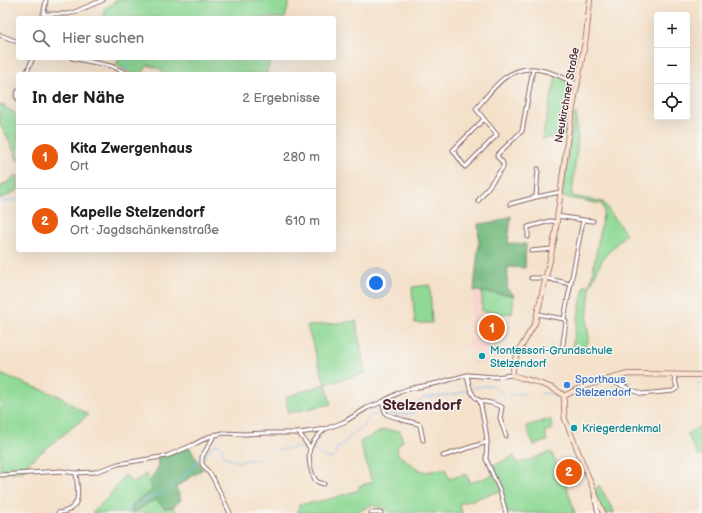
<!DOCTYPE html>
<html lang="de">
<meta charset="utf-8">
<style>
:root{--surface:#fff;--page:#f2f2f2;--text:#202124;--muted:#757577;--line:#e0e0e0;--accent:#ea580c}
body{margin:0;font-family:"Balsamiq Sans",sans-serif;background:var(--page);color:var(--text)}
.controls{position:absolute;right:12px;top:12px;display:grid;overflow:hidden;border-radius:4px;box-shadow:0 4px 16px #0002}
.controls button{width:36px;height:36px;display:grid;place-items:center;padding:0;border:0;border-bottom:1px solid var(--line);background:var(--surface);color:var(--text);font:20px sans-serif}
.you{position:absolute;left:376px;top:283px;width:14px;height:14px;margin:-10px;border:3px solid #fff;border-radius:50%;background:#1a73e8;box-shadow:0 0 0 6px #1a73e833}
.badge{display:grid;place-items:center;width:26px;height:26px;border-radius:50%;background:var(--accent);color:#fff;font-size:13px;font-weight:700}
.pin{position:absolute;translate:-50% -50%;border:2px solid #fff;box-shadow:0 1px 4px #0006}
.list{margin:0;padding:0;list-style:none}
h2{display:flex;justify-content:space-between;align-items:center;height:52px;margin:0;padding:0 16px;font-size:17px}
h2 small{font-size:13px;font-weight:400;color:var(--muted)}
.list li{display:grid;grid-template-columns:26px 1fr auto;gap:12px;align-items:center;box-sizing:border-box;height:64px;padding:0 16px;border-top:1px solid var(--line)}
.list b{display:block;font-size:15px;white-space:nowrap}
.list p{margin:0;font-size:13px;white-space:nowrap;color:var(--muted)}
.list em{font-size:13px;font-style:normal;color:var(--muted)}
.icon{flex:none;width:22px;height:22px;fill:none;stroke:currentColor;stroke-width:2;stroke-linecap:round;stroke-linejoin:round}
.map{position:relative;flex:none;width:702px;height:513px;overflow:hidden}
.search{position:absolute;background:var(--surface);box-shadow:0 4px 16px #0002;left:16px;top:16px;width:320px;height:44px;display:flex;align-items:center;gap:10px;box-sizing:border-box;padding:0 14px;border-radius:4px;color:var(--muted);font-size:15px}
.panel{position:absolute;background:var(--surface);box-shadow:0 4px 16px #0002;left:16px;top:72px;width:320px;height:180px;border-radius:4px}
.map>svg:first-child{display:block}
.built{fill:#f7d1c8}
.green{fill:#8fd995;stroke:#6c7c60}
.forest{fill:#73b97e;stroke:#5e6c54}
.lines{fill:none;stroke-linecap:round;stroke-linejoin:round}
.stream{stroke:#84b8f2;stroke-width:1}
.street-casing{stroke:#866363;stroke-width:5}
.secondary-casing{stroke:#866363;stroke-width:6}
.street{stroke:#fff;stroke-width:3}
.secondary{stroke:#fde4d0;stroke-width:4.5}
.culture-dot{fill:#0f9aa8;stroke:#f6f6f2;stroke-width:1.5}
.shop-dot{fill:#3f7fe0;stroke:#f6f6f2;stroke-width:1.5}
.labels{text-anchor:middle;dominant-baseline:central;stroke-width:3;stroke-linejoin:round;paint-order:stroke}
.street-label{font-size:11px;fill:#4a1f2b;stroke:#f6f6f2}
.culture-label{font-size:11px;fill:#0d838f;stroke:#f6f6f2;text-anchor:start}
.shop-label{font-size:11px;fill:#366cbe;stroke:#f6f6f2;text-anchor:start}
.district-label{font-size:15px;font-weight:bold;fill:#4a1f2b;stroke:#f6f6f2}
</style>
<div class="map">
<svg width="702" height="513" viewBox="0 0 702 513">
<rect width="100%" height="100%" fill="#f6f6f2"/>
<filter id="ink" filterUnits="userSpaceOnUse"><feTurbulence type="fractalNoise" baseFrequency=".025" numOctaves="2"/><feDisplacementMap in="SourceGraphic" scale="8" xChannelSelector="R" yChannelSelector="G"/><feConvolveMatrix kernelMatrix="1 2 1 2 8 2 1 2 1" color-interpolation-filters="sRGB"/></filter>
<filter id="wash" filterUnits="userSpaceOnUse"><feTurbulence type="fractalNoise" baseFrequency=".012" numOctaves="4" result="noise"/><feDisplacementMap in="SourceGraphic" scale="16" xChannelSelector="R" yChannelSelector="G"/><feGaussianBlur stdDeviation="0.9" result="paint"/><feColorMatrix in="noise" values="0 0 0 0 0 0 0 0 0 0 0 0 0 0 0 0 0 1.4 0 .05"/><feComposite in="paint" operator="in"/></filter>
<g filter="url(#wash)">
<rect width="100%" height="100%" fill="#f4e1ca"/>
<g class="built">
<polygon points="474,291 482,292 482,311 498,312 495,337 469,334"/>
<polygon points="468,338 491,342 487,365 472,363 475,349 466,348"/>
</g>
<g class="green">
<polygon points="115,0 290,0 285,18 104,18 104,9 115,2"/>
<polygon points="119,58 272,58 266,74 161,74 163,70 148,65 142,74 134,74 116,65"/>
<polygon points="556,76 575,86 567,135 542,139"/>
<polygon points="0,104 18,115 18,161 9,140 0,125"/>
<polygon points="576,113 577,132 578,137 572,196 603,202 626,234 603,258 590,286 587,325 589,338 584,353 572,348 584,286 590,286 604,210 602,204 562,197 574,114"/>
<polygon points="18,175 18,190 0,199 0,187"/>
<polygon points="430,285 432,323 415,323 412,287"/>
<polygon points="482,292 514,295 512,314 482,311"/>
<polygon points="356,321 363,362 366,373 326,384 331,404 288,413 286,397 325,384 307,326"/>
<polygon points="0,374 59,396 88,415 29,462 24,471 0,473"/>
<polygon points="550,419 553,429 545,431 547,441 534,445 526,426"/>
<polygon points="702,426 702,456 699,457 687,434 698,427"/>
<path d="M383,430l17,1 3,10 -6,6 1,8 22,15 7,2 18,-4 4,11 17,-5 4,9 23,-8 -3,-8 24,-11 3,8 34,-12 14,29 10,32h-69l-6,-22 -41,13 3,9h-72l-3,-3 -15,-5 -16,8h-58l1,-9c21,-1 40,-8 60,-14v-4l13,-4 -12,-40z"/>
<polygon points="146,474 153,490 134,503 133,512 156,499 164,508 173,507 176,513 92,513 108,497 125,475 133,483"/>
<polygon points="599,485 614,512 614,513 598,513 594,491"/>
</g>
<g class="forest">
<polygon points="511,216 508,243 526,244 525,268 508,267 507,289 514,295 474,291 479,240 478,224 496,222"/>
<polygon points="188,445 203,469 176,487 181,500 173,507 164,508 156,499 133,512 131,510 134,503 153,490 149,482 158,468 157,456 169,454"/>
</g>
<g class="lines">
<g class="stream">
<polyline points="123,74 132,58"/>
<polyline points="0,203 18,199"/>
<polyline points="699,383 702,384"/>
<polyline points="622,384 629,382"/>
<polyline points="472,388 491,385 505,395"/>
<polyline points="541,394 548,393 561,399"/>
<polyline points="509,395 526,393"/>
<polyline points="597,395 601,394 603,391 621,387"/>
<path d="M388,412c9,4 18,4 27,-1l3,-8 6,-5 34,-4 10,-5"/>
<path d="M277,450c6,0 11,-2 17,-2 5,-1 9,1 14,0"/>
<polyline points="312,450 316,451 325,458 332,458 335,456 337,448 346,443 349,437 363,426 370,416 383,413"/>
<polyline points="204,458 212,446 218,444 222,447 224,457 238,462 264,458"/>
<path d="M128,513l4,-9h10l1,-4 4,-1 2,-3 4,1 5,-3h5c3,-4 15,-16 20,-17l16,-16"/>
</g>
</g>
</g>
<g filter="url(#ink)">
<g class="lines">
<defs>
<g id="street">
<polyline points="43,14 68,14 77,11 103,0"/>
<polyline points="43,18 46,0"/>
<polyline points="0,35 18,42"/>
<polyline points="72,58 111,66 129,74"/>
<polyline points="26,74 33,58"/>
<polyline points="18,91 16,96 18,99"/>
<path d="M484,119l-31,31 12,17 32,-32 -21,-26c16,-19 29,-41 57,-40"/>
<polyline points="536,197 538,169"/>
<path d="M478,201l25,-34v-4l-6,-7 1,-2 24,-23 11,-62c16,1 31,9 45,16"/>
<polyline points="510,204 536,197 560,192"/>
<polyline points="557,216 583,220 564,319 566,322 562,350"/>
<polyline points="583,220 593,221"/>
<polyline points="528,237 528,227 550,221 557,222"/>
<polyline points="531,251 552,249"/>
<polyline points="531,278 546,278 570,284"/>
<polyline points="537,314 564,319"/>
<path d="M467,375c2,10 3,20 13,26l6,31 1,10 -1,17 14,32 6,22"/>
<polyline points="608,380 642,394 673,391 677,388 674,375"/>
<polyline points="480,401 491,403 502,407 500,418 506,436"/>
<polyline points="382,402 386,414 403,420 419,424 420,425 423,440"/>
<polyline points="299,433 310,448"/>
<polyline points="215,434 202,457 202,464 213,478 230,513"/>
<polyline points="443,456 487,442"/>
<polyline points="0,475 61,471 76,473 95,472 118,464 167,456 193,445 208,437 223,433 244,434 267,433 299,433 313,431 325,429 344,422 367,408 382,402 400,392 408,389 438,383 467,375 495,377 512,375"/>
<path d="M324,484c-2,-1 -4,-1 -6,-2 -8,-5 -11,-29 -7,-36 3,-7 9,-12 14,-17"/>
<polyline points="594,495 598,513"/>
<path d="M58,513c25,-3 20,-21 18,-40"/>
<polyline points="371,513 381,513"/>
</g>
<g id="secondary">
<path d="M564,396c-11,-11 -37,-16 -52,-21l3,-15 4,-9 16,-28 14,-59 6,-28 13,-102 18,-97 4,-37"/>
<polyline points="564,396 584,386 628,374 702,375"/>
<polyline points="564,396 564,413 565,419 603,513"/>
</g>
</defs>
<use href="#street" class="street-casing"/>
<use href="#secondary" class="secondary-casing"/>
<use href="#street" class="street"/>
<use href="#secondary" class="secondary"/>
</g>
</g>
<g class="culture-dot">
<circle cx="482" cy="356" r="4"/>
<circle cx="574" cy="428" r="4"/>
</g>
<circle class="shop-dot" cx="567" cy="385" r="4"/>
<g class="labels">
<g class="street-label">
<text transform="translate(567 95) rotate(-80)">Neukirchner Straße</text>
</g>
<g class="culture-label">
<text x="490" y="350">Montessori-Grundschule<tspan x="490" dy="13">Stelzendorf</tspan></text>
<text x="582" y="428">Kriegerdenkmal</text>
</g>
<g class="shop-label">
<text x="575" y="379">Sporthaus<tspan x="575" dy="13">Stelzendorf</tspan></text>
</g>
<g class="district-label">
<text x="422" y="405">Stelzendorf</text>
</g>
</g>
</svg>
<div class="controls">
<button>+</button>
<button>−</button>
<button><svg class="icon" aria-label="locate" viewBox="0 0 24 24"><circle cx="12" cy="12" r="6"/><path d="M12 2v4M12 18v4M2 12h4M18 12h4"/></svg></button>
</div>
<div class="you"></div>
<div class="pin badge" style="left:492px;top:328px">1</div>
<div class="pin badge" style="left:569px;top:472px">2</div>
<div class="search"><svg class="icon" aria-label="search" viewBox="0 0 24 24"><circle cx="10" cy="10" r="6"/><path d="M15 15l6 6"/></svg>Hier suchen</div>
<section class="panel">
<h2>In der Nähe<small>2 Ergebnisse</small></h2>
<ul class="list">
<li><span class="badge">1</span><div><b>Kita Zwergenhaus</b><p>Ort</p></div><em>280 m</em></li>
<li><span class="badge">2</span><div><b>Kapelle Stelzendorf</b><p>Ort · Jagdschänkenstraße</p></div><em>610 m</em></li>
</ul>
</section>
</div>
